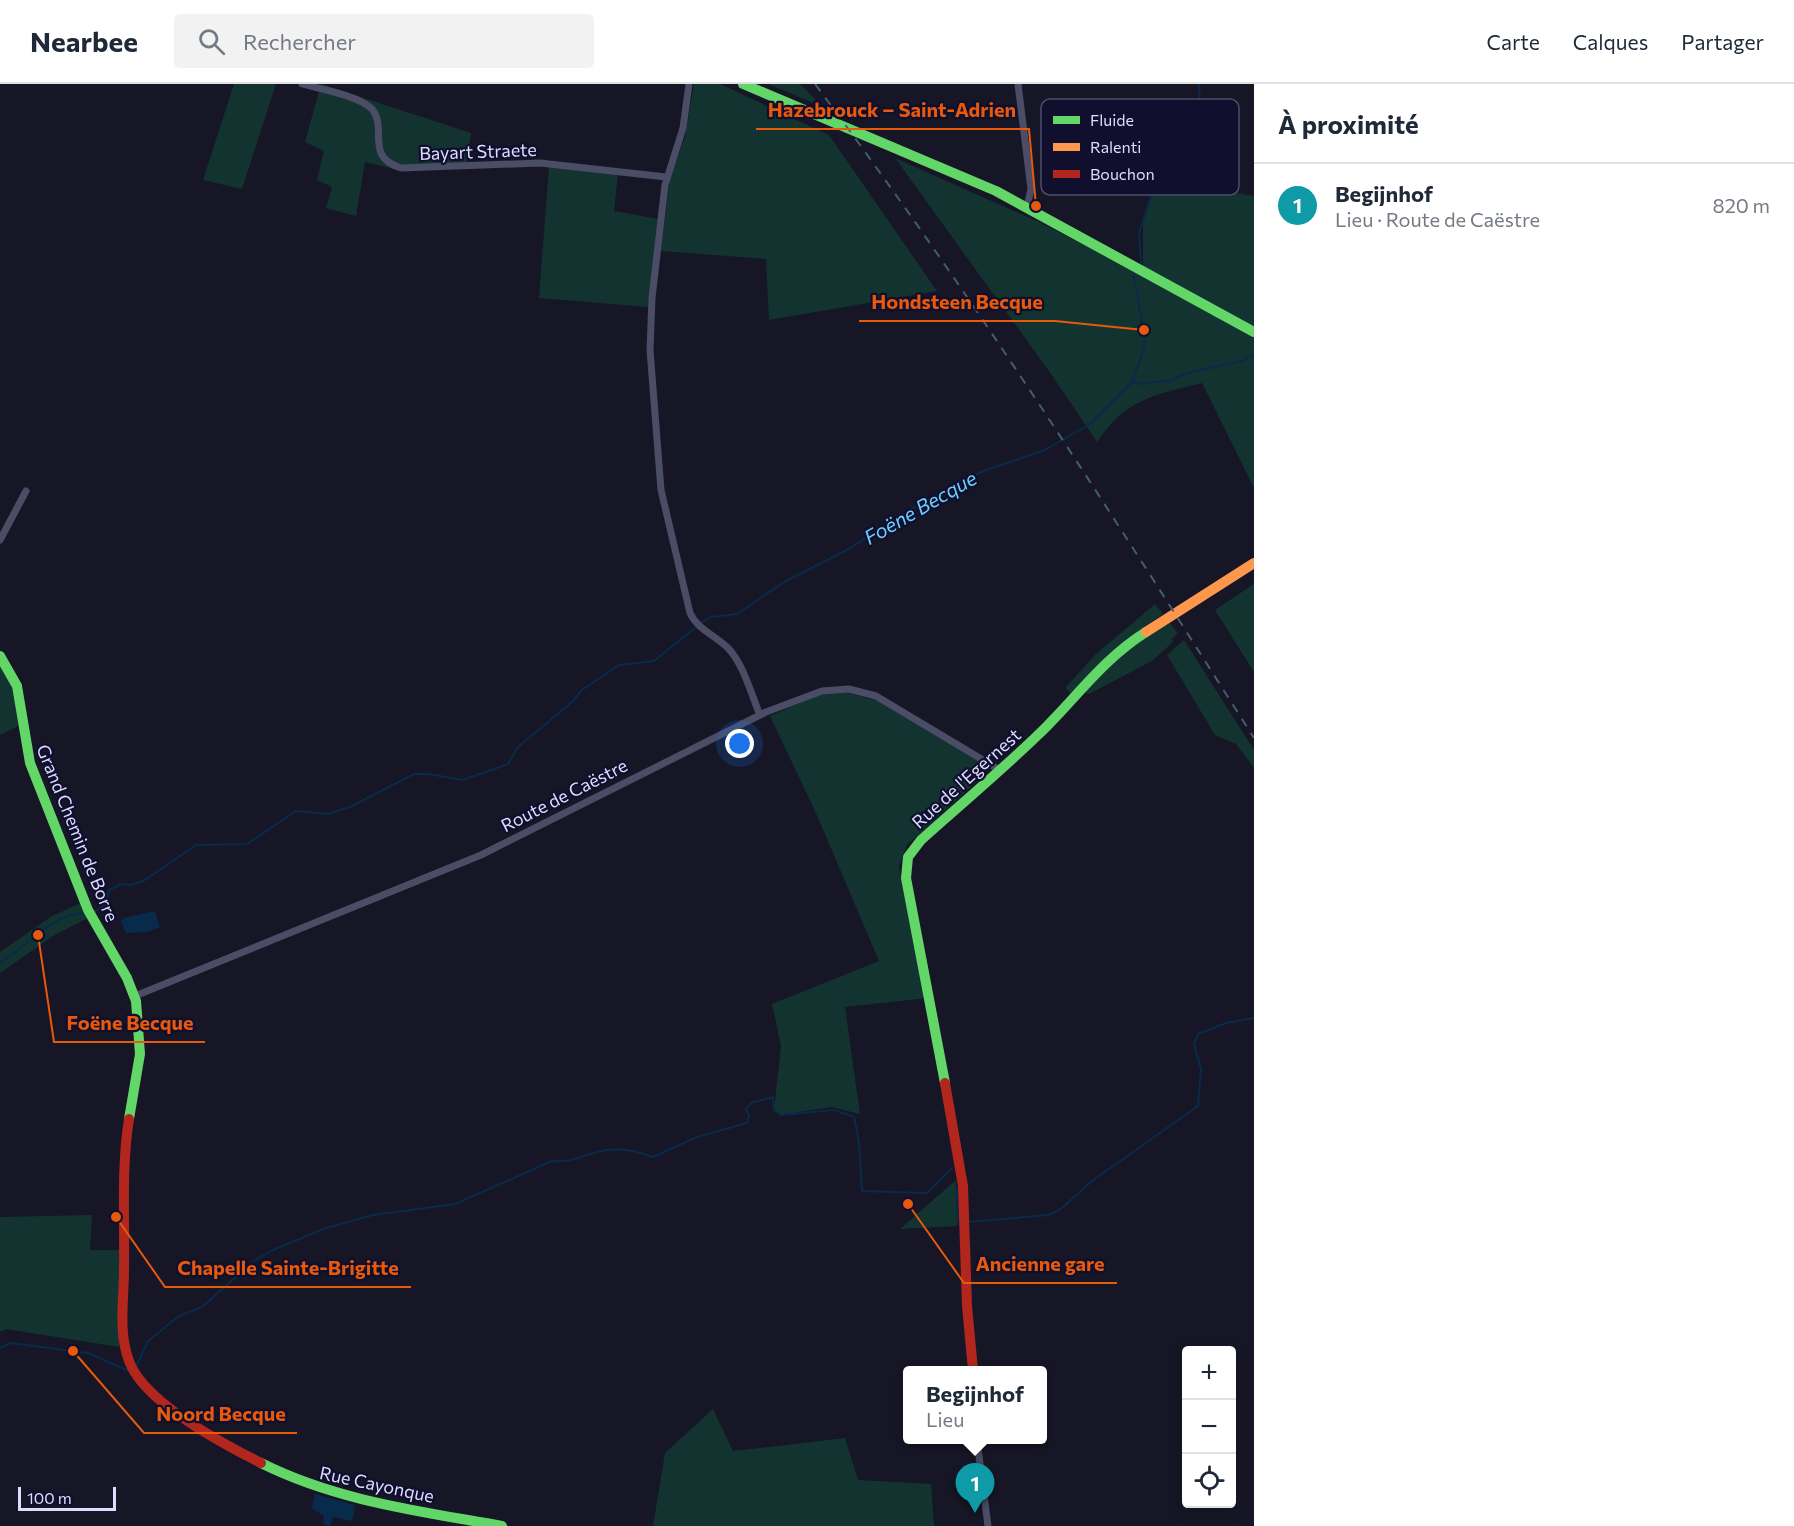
<!DOCTYPE html>
<html lang="fr">
<meta charset="utf-8">
<style>
:root{--surface:#fff;--page:#f2f2f3;--text:#1f2937;--muted:#747a83;--line:#e0e1e3;--accent:#555a6f}
body{margin:0;font-family:Commissioner,sans-serif;background:var(--page);color:var(--text)}
.controls{position:absolute;right:18px;bottom:18px;display:grid;overflow:hidden;border-radius:6px;box-shadow:0 3px 15px #0003}
.controls button{width:54px;height:54px;display:grid;place-items:center;padding:0;border:0;border-bottom:2px solid var(--line);background:var(--surface);color:var(--text);font:30px sans-serif}
.scale{position:absolute;left:18px;bottom:15px;width:98px;box-sizing:border-box;padding-left:6px;border:3px solid #dcddff;border-top:0;font-size:16px;line-height:21px;white-space:nowrap;color:#dcddff;-webkit-text-stroke:4px #100f2d;paint-order:stroke}
.you{position:absolute;left:740px;top:660px;width:21px;height:21px;margin:-15px;border:4px solid #fff;border-radius:50%;background:#1a73e8;box-shadow:0 0 0 9px #1a73e833}
.badge{display:grid;place-items:center;width:39px;height:39px;border-radius:50%;background:var(--accent);color:#fff;font-size:20px;font-weight:700}
.pin{position:absolute;translate:-50% -50px;filter:drop-shadow(0 2px 3px #0008)}
.pin::after{content:'';position:absolute;top:32px;width:21px;height:18px;background:inherit;clip-path:polygon(0 0,100% 0,50% 100%)}
.popup{position:absolute;left:903px;top:1282px;width:144px;height:78px;box-sizing:border-box;display:grid;place-content:center;border-radius:6px;background:var(--surface);filter:drop-shadow(0 2px 4px #0005);font-size:20px;white-space:nowrap;color:var(--muted)}
.popup b{font-size:22px;color:var(--text)}
.popup::after{content:'';position:absolute;left:50%;top:100%;margin-left:-12px;border:12px solid transparent;border-top-color:var(--surface)}
.list{margin:0;padding:0;list-style:none}
h2{display:flex;justify-content:space-between;align-items:center;height:78px;margin:0;padding:0 24px;font-size:26px}
h2 small{font-size:20px;font-weight:400;color:var(--muted)}
.list li{display:grid;grid-template-columns:39px 1fr auto;gap:18px;align-items:center;box-sizing:border-box;height:84px;padding:0 24px;border-top:2px solid var(--line)}
.list b{display:block;font-size:22px;white-space:nowrap}
.list p{margin:0;font-size:20px;white-space:nowrap;color:var(--muted)}
.list em{font-size:20px;font-style:normal;color:var(--muted)}
.icon{flex:none;width:33px;height:33px;fill:none;stroke:currentColor;stroke-width:2;stroke-linecap:round;stroke-linejoin:round}
.map{position:relative;flex:none;width:1254px;height:1442px;overflow:hidden}
header{display:flex;align-items:center;gap:36px;box-sizing:border-box;height:84px;padding:0 30px;background:var(--surface);border-bottom:2px solid var(--line)}
header strong{font-size:28px}
nav{display:flex;gap:33px;margin-inline-start:auto;font-size:21px}
.search{width:420px;height:54px;background:var(--page);display:flex;align-items:center;gap:15px;box-sizing:border-box;padding:0 21px;border-radius:6px;color:var(--muted);font-size:22px}
main{display:flex}
aside{flex:1;background:var(--surface)}
.map>svg:first-child{display:block}
.green{fill:#133330}
.water{fill:#082a4b}
.lines{fill:none;stroke-linecap:round;stroke-linejoin:round}
.stream{stroke:#082a4b;stroke-width:2}
.street{stroke:#4b4d67;stroke-width:7}
.fast{stroke:#63d668;stroke-width:10}
.slow{stroke:#ff974d;stroke-width:10}
.jam{stroke:#b3261e;stroke-width:10}
.rail{stroke:#435d6d;stroke-width:2;stroke-dasharray:9 8;stroke-linecap:butt}
.labels{text-anchor:middle;dominant-baseline:central;stroke-width:4.5;stroke-linejoin:round;paint-order:stroke}
.street-label{font-size:18px;fill:#dcddff;stroke:#100f2d}
.water-label{font-size:20px;font-style:italic;fill:#6ad0ff;stroke:#100f2d}
.key{fill:#100f2d;stroke:#4d4d6c;stroke-width:1.5}
.key-label{font-size:16px;fill:#dcddff}
.leader{fill:none;stroke:#e8590c;stroke-width:2}
.callout-dot{fill:#e8590c;stroke:#100f2d;stroke-width:2}
.callout-label{font-size:20px;text-anchor:middle;font-weight:bold;fill:#e8590c;stroke:#100f2d;stroke-width:4.5;stroke-linejoin:round;paint-order:stroke}
</style>
<header>
<strong>Nearbee</strong>
<div class="search"><svg class="icon" aria-label="search" viewBox="0 0 24 24"><circle cx="10" cy="10" r="6"/><path d="M15 15l6 6"/></svg>Rechercher</div>
<nav><a>Carte</a><a>Calques</a><a>Partager</a></nav>
</header>
<main>
<div class="map">
<svg width="1254" height="1442" viewBox="0 0 1254 1442">
<rect width="100%" height="100%" fill="#161626"/>
<g class="green">
<polygon points="234,0 276,0 242,105 203,96"/>
<polygon points="321,0 471,49 467,78 407,84 407,88 365,78 356,132 326,124 332,103 317,96 324,67 305,58"/>
<polygon points="694,0 720,0 829,51 937,207 769,236 766,175 661,167 670,93 685,53"/>
<polygon points="768,0 800,0 823,23"/>
<path d="M895,74l146,65 102,52v-52l14,-43 97,16v292l-52,-105c-48,12 -76,16 -105,59l-46,-68z"/>
<polygon points="549,82 618,90 614,127 659,135 648,223 539,214"/>
<polygon points="1254,500 1254,588 1215,526"/>
<polygon points="1155,520 1163,530 1139,547 1071,609 1065,604 1096,570"/>
<polygon points="1168,537 1178,549 1172,555 1173,558 1152,577 1089,610 1085,609 1084,604 1135,558"/>
<polygon points="1184,556 1254,666 1254,684 1236,660 1215,651 1167,571"/>
<polygon points="0,578 11,597 20,641 0,651"/>
<polygon points="844,608 878,617 986,682 985,690 907,761 899,782 901,795 928,914 845,923 860,1030 831,1023 781,1031 774,1026 781,962 772,920 879,877 816,729 770,632 818,611"/>
<polygon points="81,819 88,834 53,852 0,889 0,868 52,832"/>
<polygon points="956,1096 957,1142 900,1145"/>
<polygon points="92,1131 90,1166 121,1166 119,1263 6,1245 0,1248 0,1133"/>
<polygon points="713,1325 733,1367 845,1354 858,1396 931,1400 934,1442 653,1442 665,1369"/>
</g>
<g class="water">
<polygon points="155,827 160,843 148,848 126,849 121,838 123,834"/>
<polygon points="315,1410 355,1421 352,1437 333,1433 330,1442 323,1440 324,1432 312,1424"/>
</g>
<g class="lines">
<g class="stream">
<polyline points="1141,179 1139,149 1151,112 1157,96 1177,70 1196,28 1200,19 1199,0"/>
<polyline points="1132,298 1143,300 1171,296 1187,289 1242,277 1254,271"/>
<polyline points="701,539 711,533 737,530 784,498 847,466 913,424 983,387 1045,366 1090,340 1132,298 1142,271 1145,257 1134,192"/>
<polyline points="94,828 106,820 109,806 121,800 131,801 145,796 196,761 247,760 296,727 328,730 350,723 414,690 428,690 463,696 508,680 517,664 573,617 582,606 619,581 654,577 695,544"/>
<path d="M0,878c27,-14 51,-48 84,-49"/>
<polyline points="957,1104 958,1137"/>
<polyline points="968,1138 1049,1131 1062,1124 1092,1097 1198,1022 1201,985 1194,960 1198,950 1226,939 1254,934"/>
<polyline points="0,1264 11,1259 88,1269 131,1288"/>
<path d="M136,1283l12,-26 31,-25 23,-9 53,-47 18,-10 53,-22 47,-13 82,-11 97,-43c18,2 28,-5 45,-9 21,-5 37,-2 56,5l44,-20 50,-14 2,-7 -3,-7 5,-6 22,-6 1,13 7,5 53,-5 20,7 5,25 3,49 65,2 25,-25"/>
</g>
<g class="street">
<path d="M302,0c18,5 58,12 70,25 16,19 -8,48 29,59l139,-5 126,14"/>
<path d="M689,0l-6,44 -18,57 -13,113 -2,52 11,140 29,123c8,17 25,22 38,35 16,17 23,46 32,67"/>
<polyline points="1018,0 1031,105 1027,123"/>
<polyline points="0,456 26,407"/>
<polyline points="135,912 481,771 766,628 822,607 849,605 876,612 998,685"/>
<polyline points="977,1356 988,1442"/>
</g>
<g class="fast">
<polyline points="743,0 996,107 1254,248"/>
<polyline points="0,572 17,602 30,679 88,826 127,894 136,917 140,970 129,1035"/>
<path d="M945,999l-39,-205 2,-21 13,-17c40,-36 81,-70 119,-107 36,-35 63,-74 106,-101"/>
<path d="M261,1379c76,38 158,48 241,63"/>
</g>
<polyline class="slow" points="1146,548 1254,479"/>
<g class="jam">
<polyline points="945,999 963,1102 967,1222 973,1286"/>
<path d="M129,1035c-8,50 -4,101 -5,151 0,30 -6,62 5,91 15,41 94,83 132,102"/>
</g>
<path class="rail" d="M815,0c158,211 298,432 439,654"/>
</g>
<g class="labels">
<g class="street-label">
<text transform="translate(478 67) rotate(-2)">Bayart Straete</text>
<text transform="translate(966 694) rotate(-42)">Rue de l'Egernest</text>
<text transform="translate(564 711) rotate(-27)">Route de Caëstre</text>
<text transform="translate(78 749) rotate(68)">Grand Chemin de Borre</text>
<text transform="translate(377 1400) rotate(12)">Rue Cayonque</text>
</g>
<g class="water-label">
<text transform="translate(920 423) rotate(-30)">Foëne Becque</text>
</g>
</g>
<rect x="1041" y="15" width="198" height="96" rx="9" class="key"/>
<rect x="1053" y="32" width="27" height="8" fill="#63d668"/>
<rect x="1053" y="59" width="27" height="8" fill="#ff974d"/>
<rect x="1053" y="86" width="27" height="8" fill="#b3261e"/>
<g class="key-label">
<text x="1090" y="42">Fluide</text>
<text x="1090" y="69">Ralenti</text>
<text x="1090" y="96">Bouchon</text>
</g>
<path class="leader" d="M1036 122L1029 45H756M1144 246L1055 237H859M38 851L54 958H205M908 1120L964 1199H1117M116 1133L165 1203H411M73 1267L144 1349H297"/>
<g class="callout-dot">
<circle cx="1036" cy="122" r="6"/>
<circle cx="1144" cy="246" r="6"/>
<circle cx="38" cy="851" r="6"/>
<circle cx="908" cy="1120" r="6"/>
<circle cx="116" cy="1133" r="6"/>
<circle cx="73" cy="1267" r="6"/>
</g>
<g class="callout-label">
<text x="892" y="33">Hazebrouck – Saint-Adrien</text>
<text x="957" y="225">Hondsteen Becque</text>
<text x="130" y="946">Foëne Becque</text>
<text x="1040" y="1187">Ancienne gare</text>
<text x="288" y="1191">Chapelle Sainte-Brigitte</text>
<text x="221" y="1337">Noord Becque</text>
</g>
</svg>
<div class="controls">
<button>+</button>
<button>−</button>
<button><svg class="icon" aria-label="locate" viewBox="0 0 24 24"><circle cx="12" cy="12" r="6"/><path d="M12 2v4M12 18v4M2 12h4M18 12h4"/></svg></button>
</div>
<div class="scale">100 m</div>
<div class="you"></div>
<div class="pin badge" style="left:975px;top:1429px;background:#0f9aa8">1</div>
<div class="popup"><b>Begijnhof</b>Lieu</div>
</div>
<aside>
<h2>À proximité<small></small></h2>
<ul class="list">
<li><span class="badge" style="background:#0f9aa8">1</span><div><b>Begijnhof</b><p>Lieu · Route de Caëstre</p></div><em>820 m</em></li>
</ul>
</aside>
</main>
